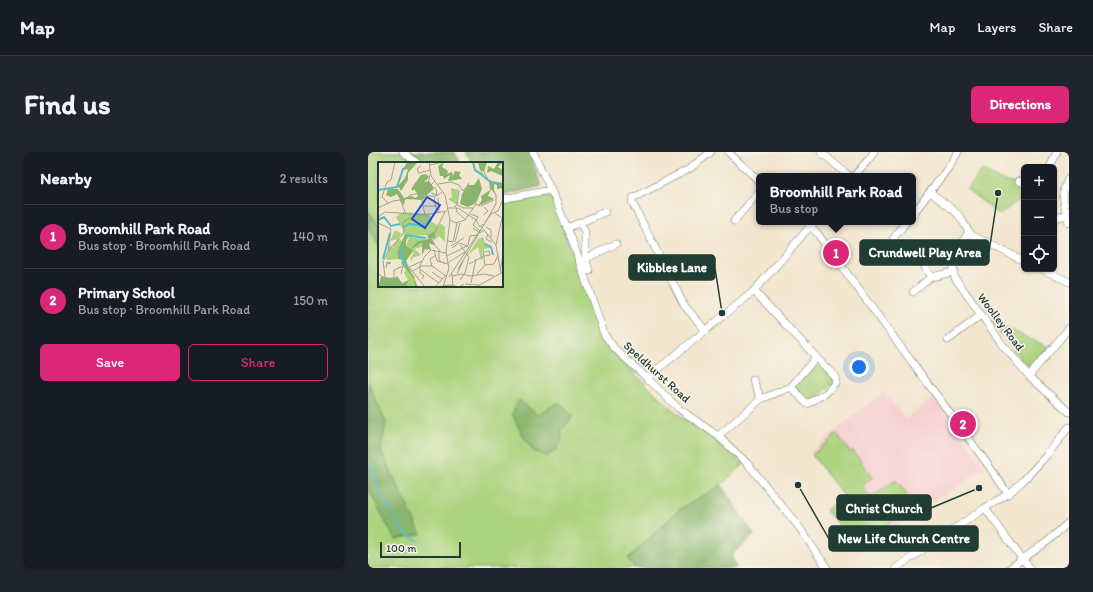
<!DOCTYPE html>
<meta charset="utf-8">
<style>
:root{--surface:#171b24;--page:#20242c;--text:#f1f3f6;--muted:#9ea1a6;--line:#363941;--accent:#db2777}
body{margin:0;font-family:Itim,sans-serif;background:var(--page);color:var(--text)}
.controls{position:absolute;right:12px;top:12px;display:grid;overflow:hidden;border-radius:6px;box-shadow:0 1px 3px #0004}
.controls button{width:36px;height:36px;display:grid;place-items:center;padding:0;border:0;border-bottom:1px solid var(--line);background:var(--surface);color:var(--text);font:20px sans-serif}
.scale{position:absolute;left:12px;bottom:10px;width:81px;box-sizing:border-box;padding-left:4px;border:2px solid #1f3d34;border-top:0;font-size:11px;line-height:14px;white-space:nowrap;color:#1f3d34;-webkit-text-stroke:3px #f7f3e8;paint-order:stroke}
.you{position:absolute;left:491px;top:215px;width:14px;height:14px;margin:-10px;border:3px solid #fff;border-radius:50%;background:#1a73e8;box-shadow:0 0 0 6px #1a73e833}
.badge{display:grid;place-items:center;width:26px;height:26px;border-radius:50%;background:var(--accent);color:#fff;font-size:13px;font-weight:700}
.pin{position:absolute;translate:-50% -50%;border:2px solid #fff;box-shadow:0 1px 4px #0006}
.popup{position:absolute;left:388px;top:21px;width:160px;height:52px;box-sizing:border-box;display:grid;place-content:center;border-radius:6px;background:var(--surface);filter:drop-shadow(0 1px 3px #0005);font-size:13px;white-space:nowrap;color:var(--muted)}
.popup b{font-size:15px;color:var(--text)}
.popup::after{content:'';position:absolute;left:50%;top:100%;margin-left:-8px;border:8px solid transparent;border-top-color:var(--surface)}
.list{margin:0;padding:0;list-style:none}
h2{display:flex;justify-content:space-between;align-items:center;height:52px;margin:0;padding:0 16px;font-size:17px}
h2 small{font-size:13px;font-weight:400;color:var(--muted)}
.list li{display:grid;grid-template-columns:26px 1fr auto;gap:12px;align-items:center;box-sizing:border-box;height:64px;padding:0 16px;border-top:1px solid var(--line)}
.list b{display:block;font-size:15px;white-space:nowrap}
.list p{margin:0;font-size:13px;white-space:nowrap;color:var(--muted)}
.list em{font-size:13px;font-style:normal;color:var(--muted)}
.actions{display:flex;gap:8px;padding:12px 16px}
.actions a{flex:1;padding:9px 0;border:1px solid var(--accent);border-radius:6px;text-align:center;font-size:14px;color:var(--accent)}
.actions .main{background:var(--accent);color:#fff}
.icon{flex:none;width:22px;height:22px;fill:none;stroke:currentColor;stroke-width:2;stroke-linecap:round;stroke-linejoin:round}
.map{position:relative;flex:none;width:701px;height:416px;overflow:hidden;border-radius:6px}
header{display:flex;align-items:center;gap:24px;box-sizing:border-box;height:56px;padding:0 20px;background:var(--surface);border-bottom:1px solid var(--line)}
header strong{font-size:19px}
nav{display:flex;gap:22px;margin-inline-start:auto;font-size:14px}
.intro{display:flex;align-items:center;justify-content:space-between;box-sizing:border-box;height:96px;padding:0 24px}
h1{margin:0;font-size:28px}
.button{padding:10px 18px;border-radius:6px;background:var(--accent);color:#fff;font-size:14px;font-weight:700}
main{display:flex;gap:24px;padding:0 24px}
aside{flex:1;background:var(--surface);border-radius:6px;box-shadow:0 1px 3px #0004}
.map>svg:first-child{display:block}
.built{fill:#f7cfd1}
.green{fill:#acd37d;stroke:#668858}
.forest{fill:#89b56c;stroke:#547950}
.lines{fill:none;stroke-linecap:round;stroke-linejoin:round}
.stream{stroke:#53bfce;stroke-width:1.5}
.minor-casing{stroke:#69786a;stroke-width:8}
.minor{stroke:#fff;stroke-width:7}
.labels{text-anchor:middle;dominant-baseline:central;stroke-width:3.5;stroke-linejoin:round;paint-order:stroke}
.street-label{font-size:12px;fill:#1f3d34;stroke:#f7f3e8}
.inset-river{fill:none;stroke:#53bfce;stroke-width:2}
.inset-road{fill:none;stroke:#9ea291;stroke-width:1}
.view{fill:#1d4ed8;fill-opacity:0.15;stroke:#1d4ed8;stroke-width:2}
.inset-edge{fill:none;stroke:#1f3d34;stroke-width:2}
.leader{fill:none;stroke:#1f3d34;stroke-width:1.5}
.callout-dot{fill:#1f3d34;stroke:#f7f3e8;stroke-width:1.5}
.callout{fill:#1f3d34;stroke:#1f3d34;stroke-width:1.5}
.callout-label{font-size:13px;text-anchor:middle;font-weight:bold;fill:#fff}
</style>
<header>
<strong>Map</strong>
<nav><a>Map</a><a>Layers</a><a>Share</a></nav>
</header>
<div class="intro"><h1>Find us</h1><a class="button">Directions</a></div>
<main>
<aside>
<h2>Nearby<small>2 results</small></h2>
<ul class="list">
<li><span class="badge">1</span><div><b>Broomhill Park Road</b><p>Bus stop · Broomhill Park Road</p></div><em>140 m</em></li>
<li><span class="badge">2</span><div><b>Primary School</b><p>Bus stop · Broomhill Park Road</p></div><em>150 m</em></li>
</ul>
<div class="actions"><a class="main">Save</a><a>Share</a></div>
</aside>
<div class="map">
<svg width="701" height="416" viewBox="0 0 701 416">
<rect width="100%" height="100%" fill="#f7f3e8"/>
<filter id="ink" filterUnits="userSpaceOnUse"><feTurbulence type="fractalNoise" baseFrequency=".025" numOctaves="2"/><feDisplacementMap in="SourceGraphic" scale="8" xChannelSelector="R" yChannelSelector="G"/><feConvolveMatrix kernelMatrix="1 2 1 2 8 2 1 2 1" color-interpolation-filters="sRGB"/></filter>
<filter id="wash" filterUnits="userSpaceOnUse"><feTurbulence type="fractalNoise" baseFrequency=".012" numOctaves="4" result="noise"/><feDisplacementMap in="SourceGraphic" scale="16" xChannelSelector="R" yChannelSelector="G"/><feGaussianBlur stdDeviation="0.9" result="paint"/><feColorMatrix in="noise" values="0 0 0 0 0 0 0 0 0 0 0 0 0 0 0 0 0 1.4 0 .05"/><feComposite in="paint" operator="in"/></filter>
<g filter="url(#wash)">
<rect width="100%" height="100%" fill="#f3e6cf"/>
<polygon class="built" points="516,239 537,267 566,245 617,316 490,399 458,358 476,344 442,300"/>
<g class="green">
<polygon points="0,0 37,0 50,11 11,11 11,134 134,134 134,49 173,43 181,45 186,49 233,184 243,199 304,257 320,270 336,279 376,312 353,333 312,357 260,406 267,416 0,416"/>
<polygon points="614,18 630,27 646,32 651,29 656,32 656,44 631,63 599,37"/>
<path d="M626,167c17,12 35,20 55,28l-15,17 -3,1 -7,-2 -32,-42z"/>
<polygon points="448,205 468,230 439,252 423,235"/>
<polygon points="469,282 482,300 485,298 504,326 494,334 503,346 528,328 546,353 488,396 458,358 476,344 444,303"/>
</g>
<g class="forest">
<polygon points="42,0 86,0 91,7 90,11 56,11"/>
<polygon points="98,0 161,0 164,7 173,34 134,44 134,11 104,11"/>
<polygon points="0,58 11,74 11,94 0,75"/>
<polygon points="0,231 18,270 13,299 53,382 27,387 0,337"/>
<polygon points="151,248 170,263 191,250 205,265 194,277 193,290 186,300 178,304 165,299 154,282 144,262"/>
<polygon points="353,333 386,383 363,403 368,416 267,416 260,407 312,357"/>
</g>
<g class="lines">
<polyline class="stream" points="0,309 8,325 9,336 21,355 26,366 36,380 50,389"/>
</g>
</g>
<g filter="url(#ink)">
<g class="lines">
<defs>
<g id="minor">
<polyline points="35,0 49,11"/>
<polyline points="165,0 188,49 203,85 236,182 246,196 279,226 310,256 350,284 379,311 431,375 459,416"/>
<polyline points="360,0 391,29"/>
<polyline points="453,0 481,24"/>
<polyline points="682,15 689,0"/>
<polyline points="486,24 501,7 506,0"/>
<path d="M701,26c-10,16 -4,28 0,45"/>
<polyline points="651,29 656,31"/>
<path d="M562,40c10,8 22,15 30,25 5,7 7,14 13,19l51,25"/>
<polyline points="134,47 183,38"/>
<polyline points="545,62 580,16 590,0"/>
<polyline points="686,66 699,63"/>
<polyline points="366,69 391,40"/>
<polyline points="212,71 217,80 217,105 221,119"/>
<path d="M442,74l7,7c33,44 65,89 98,133 31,43 64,84 93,128"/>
<polyline points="199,76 237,60"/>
<path d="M601,80c-10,14 -20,28 -14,46l47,66 27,32 40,36"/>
<polyline points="525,87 538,70"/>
<polyline points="217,107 248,92"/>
<polyline points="557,116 563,125"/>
<polyline points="674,117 701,130"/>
<polyline points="545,140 563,125 585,120"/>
<polyline points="338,179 316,153 264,50 265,46 321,17 343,0"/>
<polyline points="580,188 613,163"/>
<polyline points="661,224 701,176"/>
<polyline points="279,226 386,139 446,70"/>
<polyline points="385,228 393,247"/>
<polyline points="423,235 439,252 458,241 468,230 467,225 448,205"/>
<polyline points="350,284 393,247 423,235 448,205 386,139"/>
<polyline points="617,356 655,408 662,416"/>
<polyline points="528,416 617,356 640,342 654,330 678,304 701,275"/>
<polyline points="642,416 680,389 701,370"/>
</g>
</defs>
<use href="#minor" class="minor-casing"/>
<use href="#minor" class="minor"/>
</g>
</g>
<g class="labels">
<g class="street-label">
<text transform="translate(633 170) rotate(53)">Woolley Road</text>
<text transform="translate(289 220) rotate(42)">Speldhurst Road</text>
</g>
</g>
<g transform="translate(10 10)">
<rect width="125" height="125" fill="#f3e6cf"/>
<path d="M73,26l7,2 -1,15 -9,-6 4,-2zM25,50l27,2 2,8 7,4 1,-3 5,4v15l-6,-6 -6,5 -2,-3 3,-3 -28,1 -10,-19zM17,68l7,4 -4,4 4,3 -5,11 1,7 -10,1 -2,-2 4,-13 5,4 -2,-3 5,-7 -8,2zM31,75l20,2 -11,2 -2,5 7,-3 1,3 -9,3 6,6 -9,3v4l-2,-4 4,-5 -8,-7zM105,75l2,6 6,4 -9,3 1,9 -2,1 -3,-13 -10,8 10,-16zM28,108l6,8 -1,-6 4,5v10l-10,-1 4,-4 -5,-9z" fill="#acd37d"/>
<path d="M29,0l10,1 -9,10v7l-7,11 -3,-5 7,-8 3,-9 -5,1zM66,0l-2,5 6,4 -1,3 5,-2 1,4 2,-5 6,1 -2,3 3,4 -14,2 2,-6 -6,4 -1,-3h-3l-2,-10zM100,0h9l-3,10 -3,-2 7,12 -9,-10 -5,-1 3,-1 6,4 -3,-4zM120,0h5l-5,5 5,3v6l-12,-5 -4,2 1,-7 6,3zM48,12l3,3 -5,5 5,-1 5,7 -12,12 -17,-1 -1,7 -7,-12 -6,3 -5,-2 2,-6h10l6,9 7,-2 5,2 2,-3 -4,-6 -1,2 -2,-2 10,-14zM101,16l3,11 -6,14 -8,4 -8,-3 2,-10 7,-12v3h5zM111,18l14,5v3l-6,1v-4l-3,-1v9l-3,-4 -3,7 6,3 -16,7 4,-6 -1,-4 9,-6zM57,69v7h-4l4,6 -2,1 -4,-2 2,7 -6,-1 -3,6v-12l-11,6 2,2 -7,10 12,26h-3l-1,-7 -13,-17 2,-3 -5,-1 -1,-7 8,-18 8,3h-5l-2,4v5l5,3 7,-8 11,-2 -2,-3zM19,114l5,7 7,-3 -3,7h-28l3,-10 14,1z" fill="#89b56c"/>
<path class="inset-river" d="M95,0l2,8 16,12 12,2M0,28l19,-3 6,-18 2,-1M0,58l6,-3 7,9 9,-2M26,65l5,-3 16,2M27,73l21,3M107,82l6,3 2,8M25,84l-3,9 7,11M5,97l7,-26"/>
<path class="inset-road" d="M51,0l2,14 14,19 5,25 -4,32 3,16 -6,19M52,3l13,-3M43,4l-4,3 2,4 11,-3M60,22l13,-2 8,3 4,6 2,-3M49,26l3,-13M53,31l7,2 4,-3M48,33l10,-8M50,34h9l-1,-7M56,35l3,16M60,36l1,15M22,37l5,13M10,41l-6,-6 5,-15 4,-2 4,-18M79,43l7,3h10M46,44h13M103,44l13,-6M76,45l3,-2 2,-15M0,46l15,-7 13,-2 4,-4 13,-2 12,-12M69,46h11l18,12 4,7 3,-3M79,46l-1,3 10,9M117,51l7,5 -6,27M93,52l7,3 -5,8 7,6M47,53l-3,-14 4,-8M105,53l5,-4 -4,-4M0,55l7,-5 39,3 23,-4M72,58l6,3 9,-3 11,-16 4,2M0,61l13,6 -3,22 -4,9M108,65l5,3v8M95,66l7,5 4,-3 12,15 5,28M110,72l-2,5 6,3M50,75l7,-5 10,-20M50,75l12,14M70,79l5,1 4,-19M77,80l5,-19M82,83l9,12M90,83l2,-9 7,-1M73,84l13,-8M74,86l7,-5 9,3M56,88l3,11 11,3M105,88l2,15M10,89l16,-18 -1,-11 14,-8M61,89v9l6,4M106,90l5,-1 1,4 -6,1M69,94l20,-10 2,2M5,98l2,17M44,99l-13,6 16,20M71,100l16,-10M91,102l15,-8M54,104l14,10M54,104l-2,-7 6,-4M8,106l1,-6 4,1 -4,1M80,107l38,-65v-9l-17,-33M43,108l18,13M35,109l8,-5h11M122,109l3,-15M54,110l10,7M0,112l9,5 8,-1 9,9M74,112l1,13M79,112l6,-13M99,112l8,-9 9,-1 4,-9M75,114l9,-2 8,2 14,-2 10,2M71,115l42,-63 7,-3 5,-12M16,116v-8l9,-4 -2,8M44,117l2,-3 -4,-3v-8l5,-9 6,-6 15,3M82,118l5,-7 4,-16M93,121l5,-24M87,122l14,1M58,124l9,-10M6,125h15M56,125l16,-2 9,2 5,-3M98,125l27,-15"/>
<path class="view" d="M49,35l13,8 -15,23 -13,-9z"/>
<rect width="125" height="125" class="inset-edge"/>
</g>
<path class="leader" d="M630 41L621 100M354 161L347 116M611 336L563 356M430 333L461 387"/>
<g class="callout-dot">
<circle cx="630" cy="41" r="4"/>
<circle cx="354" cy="161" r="4"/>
<circle cx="611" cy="336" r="4"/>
<circle cx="430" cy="333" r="4"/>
</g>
<g class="callout">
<rect x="492" y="88" width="129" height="25" rx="4"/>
<rect x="261" y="103" width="86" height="25" rx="4"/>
<rect x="469" y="343" width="94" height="25" rx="4"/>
<rect x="461" y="374" width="149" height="25" rx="4"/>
</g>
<g class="callout-label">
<text x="557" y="105">Crundwell Play Area</text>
<text x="304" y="120">Kibbles Lane</text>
<text x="516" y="361">Christ Church</text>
<text x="536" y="391">New Life Church Centre</text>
</g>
</svg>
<div class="controls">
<button>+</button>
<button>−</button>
<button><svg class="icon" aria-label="locate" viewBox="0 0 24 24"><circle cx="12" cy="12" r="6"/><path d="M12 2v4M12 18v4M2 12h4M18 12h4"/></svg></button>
</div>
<div class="scale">100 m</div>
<div class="you"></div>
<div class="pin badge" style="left:468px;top:101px">1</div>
<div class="popup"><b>Broomhill Park Road</b>Bus stop</div>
<div class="pin badge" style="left:595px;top:272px">2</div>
</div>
</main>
